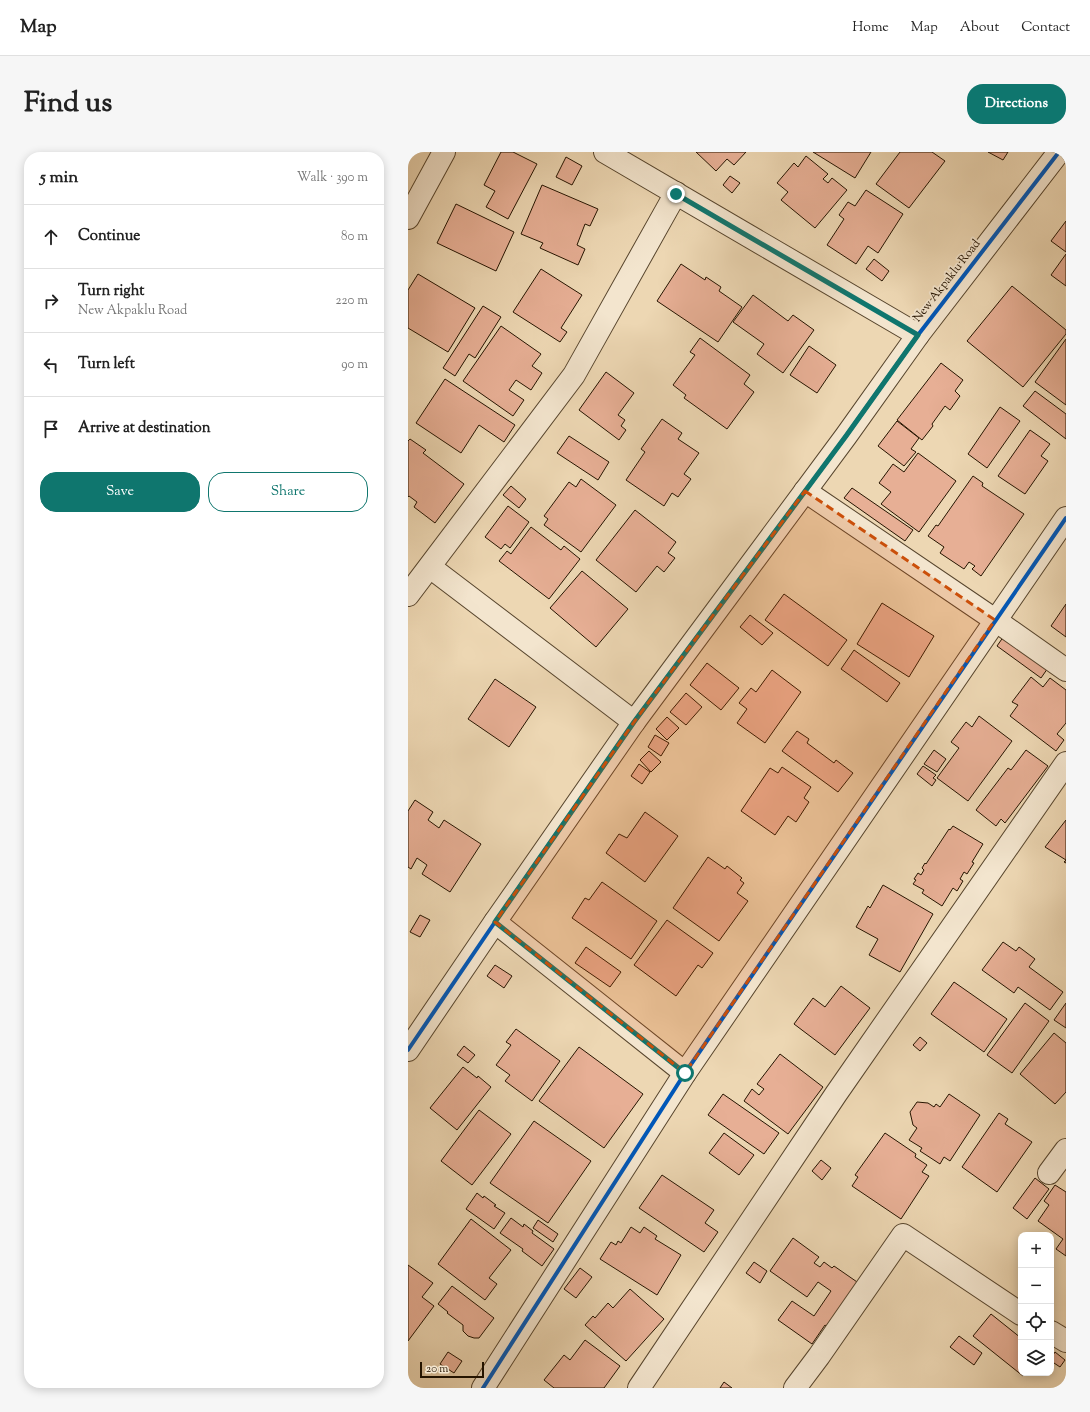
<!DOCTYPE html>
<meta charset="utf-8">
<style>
:root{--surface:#fff;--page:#f6f6f6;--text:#222;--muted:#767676;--line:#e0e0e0;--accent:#0f766e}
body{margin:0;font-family:"Sorts Mill Goudy",serif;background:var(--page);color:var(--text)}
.controls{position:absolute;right:12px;bottom:12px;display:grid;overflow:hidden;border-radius:8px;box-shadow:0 2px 10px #0003}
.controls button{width:36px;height:36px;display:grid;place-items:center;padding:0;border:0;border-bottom:1px solid var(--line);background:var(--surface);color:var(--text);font:20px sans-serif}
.scale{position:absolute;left:12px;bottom:10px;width:64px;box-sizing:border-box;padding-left:4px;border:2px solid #251400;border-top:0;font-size:11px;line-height:14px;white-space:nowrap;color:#251400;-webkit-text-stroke:3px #f3e5ce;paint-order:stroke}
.stop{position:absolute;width:12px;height:12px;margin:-9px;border:3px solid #0f766e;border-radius:50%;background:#fff}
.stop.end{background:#0f766e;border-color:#fff;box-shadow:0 1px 4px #0008}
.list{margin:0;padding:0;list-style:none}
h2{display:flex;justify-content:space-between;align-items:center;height:52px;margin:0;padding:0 16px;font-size:17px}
h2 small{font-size:13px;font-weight:400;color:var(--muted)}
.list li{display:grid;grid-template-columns:26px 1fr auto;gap:12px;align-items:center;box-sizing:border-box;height:64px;padding:0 16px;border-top:1px solid var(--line)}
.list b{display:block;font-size:15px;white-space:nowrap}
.list p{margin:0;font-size:13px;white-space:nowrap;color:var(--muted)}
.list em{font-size:13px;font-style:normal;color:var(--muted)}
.actions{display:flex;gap:8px;padding:12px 16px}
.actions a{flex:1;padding:9px 0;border:1px solid var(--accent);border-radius:16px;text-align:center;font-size:14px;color:var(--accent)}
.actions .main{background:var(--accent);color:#fff}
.icon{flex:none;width:22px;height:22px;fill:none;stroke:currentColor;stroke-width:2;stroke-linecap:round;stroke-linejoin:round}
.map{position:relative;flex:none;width:658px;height:1236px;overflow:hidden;border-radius:16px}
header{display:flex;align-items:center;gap:24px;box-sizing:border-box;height:56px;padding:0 20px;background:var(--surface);border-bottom:1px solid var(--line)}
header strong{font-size:19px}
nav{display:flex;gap:22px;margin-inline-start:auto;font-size:14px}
.intro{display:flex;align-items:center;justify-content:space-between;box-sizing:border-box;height:96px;padding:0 24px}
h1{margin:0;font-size:28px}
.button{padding:10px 18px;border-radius:16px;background:var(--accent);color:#fff;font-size:14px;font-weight:700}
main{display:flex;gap:24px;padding:0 24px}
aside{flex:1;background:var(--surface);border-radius:16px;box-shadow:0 2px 10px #0003}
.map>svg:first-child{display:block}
.building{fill:#e7af95;stroke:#251400}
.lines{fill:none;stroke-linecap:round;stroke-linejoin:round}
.street-casing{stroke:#57452d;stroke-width:24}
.street{stroke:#f3e5ce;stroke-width:22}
.cycleway-casing{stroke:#f3e5ce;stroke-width:6}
.cycleway{stroke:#0057b8;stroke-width:4}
.route{stroke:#0f766e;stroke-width:5}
.marked{fill:#cb4f0a;fill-opacity:0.2;stroke:#cb4f0a;stroke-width:3;stroke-dasharray:8 5;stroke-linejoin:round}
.labels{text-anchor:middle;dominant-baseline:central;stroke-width:3.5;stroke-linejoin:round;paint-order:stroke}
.street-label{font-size:12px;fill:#251400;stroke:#f3e5ce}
</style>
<header>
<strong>Map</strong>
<nav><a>Home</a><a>Map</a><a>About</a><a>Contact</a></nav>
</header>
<div class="intro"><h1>Find us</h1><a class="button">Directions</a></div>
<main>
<aside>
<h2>5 min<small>Walk · 390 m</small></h2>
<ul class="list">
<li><svg class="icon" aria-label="ahead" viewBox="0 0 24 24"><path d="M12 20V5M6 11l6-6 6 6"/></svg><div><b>Continue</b></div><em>80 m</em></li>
<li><svg class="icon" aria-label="right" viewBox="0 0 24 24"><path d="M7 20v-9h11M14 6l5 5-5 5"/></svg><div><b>Turn right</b><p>New Akpaklu Road</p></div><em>220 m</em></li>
<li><svg class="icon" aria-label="left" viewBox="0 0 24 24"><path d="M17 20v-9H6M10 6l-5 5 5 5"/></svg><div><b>Turn left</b></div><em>90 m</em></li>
<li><svg class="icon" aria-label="arrive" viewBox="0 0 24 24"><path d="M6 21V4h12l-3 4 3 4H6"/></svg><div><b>Arrive at destination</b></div></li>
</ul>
<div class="actions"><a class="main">Save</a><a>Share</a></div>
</aside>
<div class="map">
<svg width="658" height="1236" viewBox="0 0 658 1236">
<rect width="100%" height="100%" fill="#edd7b3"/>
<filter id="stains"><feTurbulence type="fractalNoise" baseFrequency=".005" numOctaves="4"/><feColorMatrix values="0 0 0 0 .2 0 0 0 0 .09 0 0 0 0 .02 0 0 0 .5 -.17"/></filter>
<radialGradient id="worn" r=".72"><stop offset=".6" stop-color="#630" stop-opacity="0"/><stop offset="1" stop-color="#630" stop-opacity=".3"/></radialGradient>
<g class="building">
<polygon points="93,0 105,0 129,12 100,67 78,55 87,39 76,33"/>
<polygon points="288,0 338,0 326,13 319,7 308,19"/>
<polygon points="405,0 463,0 447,26"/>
<polygon points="492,0 524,0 537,9 501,56 468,32"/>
<polygon points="580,0 600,0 595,8"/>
<polygon points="398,4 420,22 415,27 420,31 424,26 439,38 407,76 373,48 380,40 369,31 386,11 390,15"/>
<polygon points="158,5 174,14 164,33 148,25"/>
<polygon points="322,24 332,31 324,41 315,33"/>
<polygon points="134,33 190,57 182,74 177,72 169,93 177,97 170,113 132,96 135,91 113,82"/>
<polygon points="458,38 495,62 470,101 460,94 448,112 419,93 436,67 431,63 440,50 447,54"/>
<polygon points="48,52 106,80 88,119 29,91"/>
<polygon points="658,69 658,100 643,89"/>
<polygon points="658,102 658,134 643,123"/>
<polygon points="466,107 481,119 474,129 458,117"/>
<polygon points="273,112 297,128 298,125 313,135 311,139 334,155 310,190 249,149"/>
<polygon points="133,117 174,143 153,176 159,180 152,190 105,160"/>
<polygon points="10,122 67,156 40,200 0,176 0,138"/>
<polygon points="604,134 658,178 658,182 615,235 559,189"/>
<polygon points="345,143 380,169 385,163 406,178 375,221 349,202 356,192 325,170"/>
<polygon points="75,154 93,165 67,206 61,202 47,224 35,216"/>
<polygon points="93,174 133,202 124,214 134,221 123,238 108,228 101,238 116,248 105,264 55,229"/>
<polygon points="292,186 342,223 336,232 346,240 319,277 276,246 278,243 265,233 287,203 282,200"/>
<polygon points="658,187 658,253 627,230"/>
<polygon points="401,194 428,213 409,241 382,223"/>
<polygon points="533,211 555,228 547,239 552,244 542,258 537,254 524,272 525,274 514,288 489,268"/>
<polygon points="198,220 226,241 210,263 217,268 213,274 218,278 211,288 171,258"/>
<polygon points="37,227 107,273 96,290 71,273 53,301 8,271"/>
<polygon points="627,239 658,262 658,287 615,254"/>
<polygon points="592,255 612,269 579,316 560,302"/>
<polygon points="254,267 274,281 270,287 291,301 276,322 283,327 270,345 264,341 256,354 218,328 237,300 233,297"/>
<polygon points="489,269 511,286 503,297 508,300 496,314 470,294"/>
<polygon points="622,278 642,292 633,304 640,309 617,342 590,324"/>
<polygon points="161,284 201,310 190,328 149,301"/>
<polygon points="2,287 18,298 15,301 56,332 27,371 6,355 9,350 1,344 0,345 0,289"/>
<polygon points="510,301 548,329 511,380 473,352 483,340 471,331 485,312 496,320"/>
<polygon points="565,324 575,331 574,334 616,362 573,424 564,417 567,414 561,410 556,417 532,401 536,395 520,384 528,373 530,374"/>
<polygon points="173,327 208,353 173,400 136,373 140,367 136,364 161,330 168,335"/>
<polygon points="103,334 118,347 111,356 95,343"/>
<polygon points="444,336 505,378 497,389 436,346"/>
<polygon points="100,354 121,370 102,396 97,392 93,397 77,385"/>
<polygon points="227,358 268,390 260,401 267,406 256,420 249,414 228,440 188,408"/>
<polygon points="123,375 153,398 156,394 172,407 141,447 91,409 99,399 103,402"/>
<polygon points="174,419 220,457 188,495 142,456"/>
<polygon points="376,442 439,488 420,514 357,468"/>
<polygon points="474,451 526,484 501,525 449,492"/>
<polygon points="658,452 658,485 643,474"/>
<polygon points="342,463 365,481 354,493 332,475"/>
<polygon points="598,481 642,513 633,526 589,494"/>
<polygon points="446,498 492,531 479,550 433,517"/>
<polygon points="299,511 331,536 313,558 282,533"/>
<polygon points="364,518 393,540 357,591 329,571 339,557 331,551 343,536 348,540"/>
<polygon points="623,525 635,535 642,526 658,538 658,571 649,582 656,588 648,599 602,564 610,553 604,550"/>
<polygon points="87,527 128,555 101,595 60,567"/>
<polygon points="278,541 294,555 278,573 262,560"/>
<polygon points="571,564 604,589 560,649 529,626 551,596 543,590 558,570 564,575"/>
<polygon points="259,565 271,576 259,588 248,577"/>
<polygon points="389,579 401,587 399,591 426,611 428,608 445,621 430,640 374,599"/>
<polygon points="247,583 261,591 253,604 240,595"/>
<polygon points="526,598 538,607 529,620 516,612"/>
<polygon points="618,598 640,614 597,671 593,667 588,674 568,658 600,616 603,618"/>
<polygon points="241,599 253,610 243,620 232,608"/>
<polygon points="231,612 242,620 234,632 223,624"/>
<polygon points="515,614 528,623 525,626 528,628 524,634 509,622"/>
<polygon points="374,615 403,635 396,646 401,650 388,670 380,664 367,683 333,659 362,616 370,621"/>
<polygon points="7,648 25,660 20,668 31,676 36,668 73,692 42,740 14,722 19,713 9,706 3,717 0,715 0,659"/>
<polygon points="237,660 270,684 237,730 198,701 211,682 219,686"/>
<polygon points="658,668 658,711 656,710 658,708 637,695"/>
<polygon points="545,674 575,692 564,710 566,711 559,722 556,720 552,727 555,729 549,739 545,736 534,754 514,741 516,738 505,732 508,728 506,727 510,721 513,723 516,718 514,716 517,711 518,712 541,677 542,678"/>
<polygon points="300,705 317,717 319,714 334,726 332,728 336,731 329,741 340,749 311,789 265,756"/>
<polygon points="194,730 249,769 223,807 164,766 177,746 181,748"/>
<polygon points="475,733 525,762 492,820 461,803 470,787 448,775 460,754 462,756"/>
<polygon points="12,763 22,768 12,785 2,780"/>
<polygon points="259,768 305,801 294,816 290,813 268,844 226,813"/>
<polygon points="595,790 608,799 611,795 627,807 621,815 655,840 642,858 610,835 606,841 574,818"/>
<polygon points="178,795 213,820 202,835 167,811"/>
<polygon points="87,813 104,824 96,836 79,824"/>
<polygon points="546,830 599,867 576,900 523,862"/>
<polygon points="433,834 462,856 427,903 386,872 405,846 417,855"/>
<polygon points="617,851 641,869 604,921 579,903"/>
<polygon points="658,851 658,876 646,868"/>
<polygon points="108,877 152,909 124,949 97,929 102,923 88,913 103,893 98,890"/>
<polygon points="646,881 658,891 658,940 647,952 612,922"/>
<polygon points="512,885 519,891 512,899 505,893"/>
<polygon points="56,894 67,903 60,911 49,903"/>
<polygon points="171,895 235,942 196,996 131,949"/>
<polygon points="372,902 415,935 380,982 336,949 344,937 351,943 356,937 349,932"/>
<polygon points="55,915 69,926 70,924 83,935 49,978 22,956"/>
<polygon points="315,942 371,981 356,1002 300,963"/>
<polygon points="541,942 572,963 542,1009 536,1005 532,1012 512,999 514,996 501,988 509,976 505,973 502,960 509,950 520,951 526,955 528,952 532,955"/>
<polygon points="71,958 103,982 64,1033 33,1009"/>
<polygon points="591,961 600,967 597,972 624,990 589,1040 554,1015"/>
<polygon points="126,969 183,1009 140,1071 82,1031"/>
<polygon points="316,981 346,1003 331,1023 301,1001"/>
<polygon points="477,981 508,1002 507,1005 519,1013 514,1020 521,1024 493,1067 444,1034 450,1025 447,1023"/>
<polygon points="413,1008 423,1016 414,1028 404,1019"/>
<polygon points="254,1023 306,1058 297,1071 310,1080 296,1100 231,1056"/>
<polygon points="627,1026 641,1037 619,1067 605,1056"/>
<polygon points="647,1033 658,1040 658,1104 648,1097 655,1087 630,1069 641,1053 636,1049"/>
<polygon points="69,1041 75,1046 76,1044 88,1053 86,1054 97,1061 86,1077 58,1057"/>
<polygon points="103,1066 115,1075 116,1072 125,1079 124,1081 146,1097 134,1114 114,1099 115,1097 92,1081"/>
<polygon points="63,1067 103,1098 81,1126 89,1132 77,1148 30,1112"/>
<polygon points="130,1068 150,1082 145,1090 125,1076"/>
<polygon points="223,1075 232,1081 236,1075 249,1084 247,1087 273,1103 249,1143 192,1107 203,1090 208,1093 210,1089 213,1091"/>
<polygon points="385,1086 411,1105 406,1111 412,1115 416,1110 424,1116 426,1114 452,1132 421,1176 417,1173 404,1192 370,1168 384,1149 406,1164 423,1139 410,1130 399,1145 362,1119"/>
<polygon points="346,1110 359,1119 352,1131 338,1121"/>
<polygon points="0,1113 25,1131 14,1145 26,1154 0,1189"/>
<polygon points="172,1116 184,1125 168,1146 156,1137"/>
<polygon points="44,1134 86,1166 71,1186 66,1186 60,1184 55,1179 55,1173 39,1161 40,1160 30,1152"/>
<polygon points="222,1137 256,1167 218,1209 177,1173 185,1164 187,1166 200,1151 205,1156"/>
<polygon points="583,1162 613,1186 613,1221 617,1221 615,1224 565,1184"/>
<polygon points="551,1184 574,1201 566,1213 542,1195"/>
<polygon points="177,1188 212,1214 196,1236 146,1236 136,1228 156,1203 162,1208"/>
<polygon points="40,1200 54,1209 46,1221 32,1212"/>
<polygon points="647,1200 657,1208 652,1215 643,1209 643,1206"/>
<polygon points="316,1230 324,1236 312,1236"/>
</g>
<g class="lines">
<defs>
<g id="street">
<polyline points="197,0 510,183"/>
<polyline points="0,66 36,0"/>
<polyline points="397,339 587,468 658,518"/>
<polyline points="22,415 226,570"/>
<polyline points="0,443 166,223 268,41"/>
<polyline points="87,770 277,921"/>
<polyline points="0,898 87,770 226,570 438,284 510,183 651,0"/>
<polyline points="641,1021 658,998"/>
<polyline points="643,1180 658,1189"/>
<polyline points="75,1236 277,921 658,366"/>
<polyline points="231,1236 428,942 658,611"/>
<polyline points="387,1236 411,1204 495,1083 613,1162"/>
</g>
</defs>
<use href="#street" class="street-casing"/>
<use href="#street" class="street"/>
<defs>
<g id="cycleway">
<polyline points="0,898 87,770 226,570 438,284 510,183 651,0"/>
<polyline points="75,1236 277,921 658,366"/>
</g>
</defs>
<use href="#cycleway" class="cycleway-casing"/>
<use href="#cycleway" class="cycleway"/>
</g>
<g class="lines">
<polyline class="route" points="268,42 510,183 438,284 226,570 87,770 277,921"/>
</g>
<path class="marked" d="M397,339l190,129 -310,453 -190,-151 139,-200z"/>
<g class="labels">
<g class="street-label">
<text transform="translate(539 129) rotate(-52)">New Akpaklu Road</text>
</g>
</g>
<rect width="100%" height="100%" filter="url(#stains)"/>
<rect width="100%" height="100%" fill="url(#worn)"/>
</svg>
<div class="controls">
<button>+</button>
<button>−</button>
<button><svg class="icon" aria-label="locate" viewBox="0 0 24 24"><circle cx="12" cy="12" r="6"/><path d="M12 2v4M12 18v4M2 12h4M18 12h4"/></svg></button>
<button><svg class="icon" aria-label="layers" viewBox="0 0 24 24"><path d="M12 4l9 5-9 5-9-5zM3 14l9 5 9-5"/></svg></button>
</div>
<div class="scale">20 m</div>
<div class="stop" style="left:277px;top:921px"></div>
<div class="stop end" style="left:268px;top:42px"></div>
</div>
</main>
